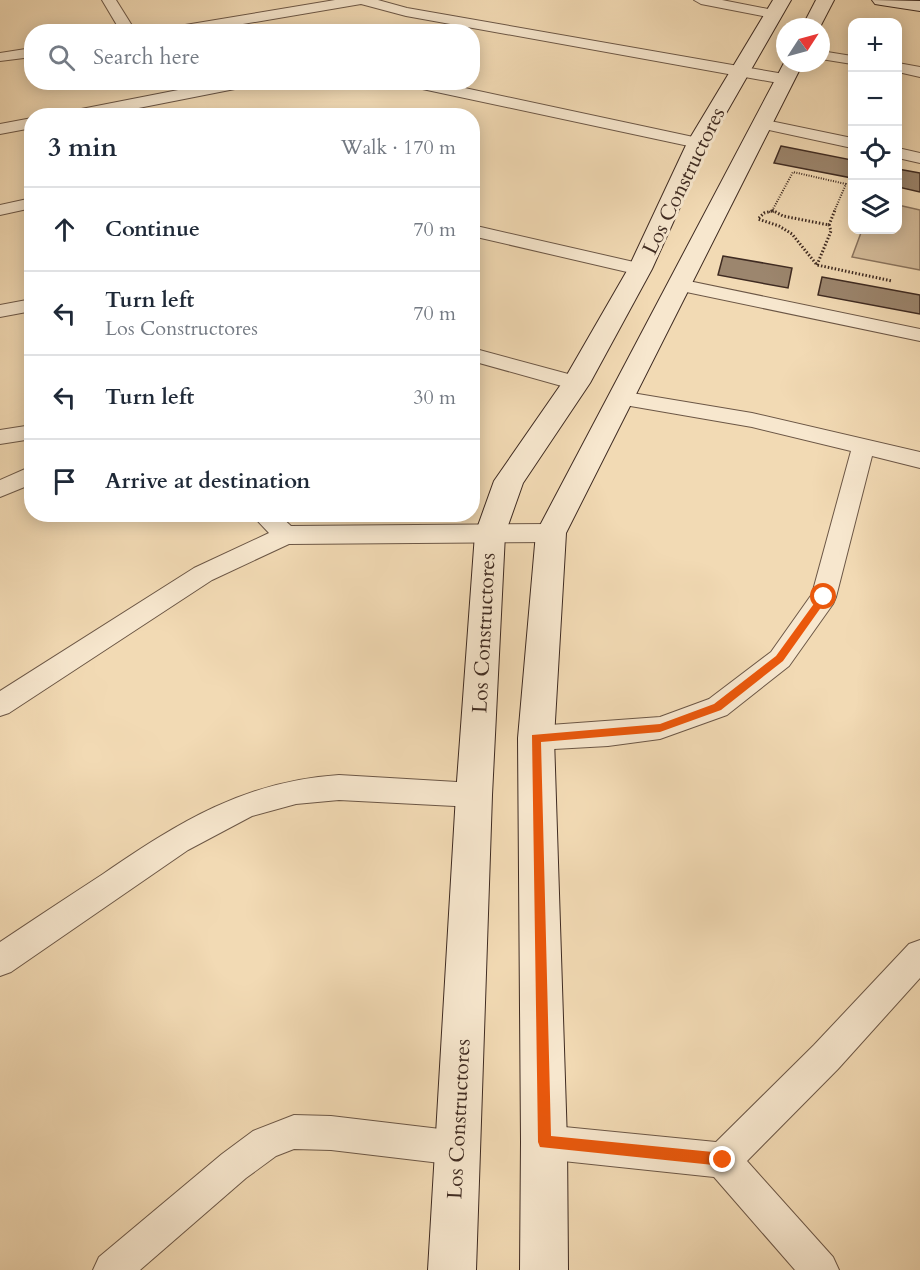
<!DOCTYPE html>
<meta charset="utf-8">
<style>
:root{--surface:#fff;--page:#f2f2f3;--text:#1f2937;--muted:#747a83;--line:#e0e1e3}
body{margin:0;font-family:Cardo,serif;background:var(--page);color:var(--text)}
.controls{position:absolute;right:18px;top:18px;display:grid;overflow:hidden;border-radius:12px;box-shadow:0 3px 15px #0003}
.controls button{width:54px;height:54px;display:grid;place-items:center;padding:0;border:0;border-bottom:2px solid var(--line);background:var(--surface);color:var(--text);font:30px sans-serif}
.compass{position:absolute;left:776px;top:18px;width:54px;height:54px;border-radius:50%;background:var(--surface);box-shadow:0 3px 15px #0003;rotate:54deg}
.stop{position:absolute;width:18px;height:18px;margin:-14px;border:4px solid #ea580c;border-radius:50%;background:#fff}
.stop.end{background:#ea580c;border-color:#fff;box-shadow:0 2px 6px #0008}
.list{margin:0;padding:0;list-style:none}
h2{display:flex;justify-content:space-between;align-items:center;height:78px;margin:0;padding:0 24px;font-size:26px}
h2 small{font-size:20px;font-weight:400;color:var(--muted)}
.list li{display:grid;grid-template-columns:39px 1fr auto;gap:18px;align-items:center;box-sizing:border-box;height:84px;padding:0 24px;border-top:2px solid var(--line)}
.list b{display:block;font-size:22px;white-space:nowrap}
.list p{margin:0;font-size:20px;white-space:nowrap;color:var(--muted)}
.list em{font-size:20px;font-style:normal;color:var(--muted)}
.icon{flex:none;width:33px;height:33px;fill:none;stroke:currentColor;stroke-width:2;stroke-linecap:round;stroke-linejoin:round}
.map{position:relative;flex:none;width:920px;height:1270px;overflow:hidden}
.search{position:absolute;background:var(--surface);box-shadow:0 3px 15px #0003;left:24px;top:24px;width:456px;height:66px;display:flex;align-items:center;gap:15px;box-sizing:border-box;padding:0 21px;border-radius:24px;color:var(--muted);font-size:22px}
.panel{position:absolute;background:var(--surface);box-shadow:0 3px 15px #0003;left:24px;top:108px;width:456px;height:414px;border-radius:24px}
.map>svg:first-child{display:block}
.green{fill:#d4bc9b;stroke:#8a745e;stroke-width:1.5}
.building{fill:#9c866e;stroke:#3f2b22;stroke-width:1.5}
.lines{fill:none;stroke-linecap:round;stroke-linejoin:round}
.street-casing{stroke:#6c5746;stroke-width:2}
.secondary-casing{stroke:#3f2b22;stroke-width:2}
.path-far1{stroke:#3f2b22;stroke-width:2;stroke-dasharray:1 1.5;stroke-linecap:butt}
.path{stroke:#3f2b22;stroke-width:3;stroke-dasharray:1.5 2;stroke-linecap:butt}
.street{fill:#f7e7ce;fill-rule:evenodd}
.secondary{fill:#f7e7ce;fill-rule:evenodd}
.route{fill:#ea580c}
.labels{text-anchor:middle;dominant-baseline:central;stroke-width:6;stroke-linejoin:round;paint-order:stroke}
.street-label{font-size:21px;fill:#3f2b22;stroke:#f7e7ce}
</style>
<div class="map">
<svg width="920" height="1270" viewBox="0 0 920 1270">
<rect width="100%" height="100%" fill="#f2dab4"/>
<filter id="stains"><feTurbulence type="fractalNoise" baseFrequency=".00333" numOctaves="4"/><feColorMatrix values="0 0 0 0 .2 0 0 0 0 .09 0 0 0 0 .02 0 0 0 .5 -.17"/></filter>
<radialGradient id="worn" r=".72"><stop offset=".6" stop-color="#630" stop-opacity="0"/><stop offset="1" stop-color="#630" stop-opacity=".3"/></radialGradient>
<polygon class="green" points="898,205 920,210 920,270 852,257 862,230 898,230"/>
<g class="building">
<polygon points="781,146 852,160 852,178 774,163"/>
<polygon points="898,169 920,173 920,192 898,187"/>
<polygon points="723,256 792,268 788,288 718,275"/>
<polygon points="822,277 920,295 920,314 818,295"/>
</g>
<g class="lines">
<defs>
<g id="street">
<polygon points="102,0 116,0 136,32 121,32"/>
<polygon points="335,0 378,0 407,8 784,74 792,79 784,84 406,16 361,4 196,32 160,32 167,28"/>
<polygon points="694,0 722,0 773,10 780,14 773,18 701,4"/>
<polygon points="32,48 32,57 0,61 0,53"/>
<polygon points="821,51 852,56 852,64 821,59"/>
<polygon points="898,63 920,67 920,77 898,72"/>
<polygon points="219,82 252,82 245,87 98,116 63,116 71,111"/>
<polygon points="406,82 437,82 698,138 706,143 698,148 413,87"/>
<polygon points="32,118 32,128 0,134 0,124"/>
<polygon points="761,119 852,138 852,148 755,127 753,124"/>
<polygon points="898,148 920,153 920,163 898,158"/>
<polygon points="32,198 32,208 0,215 0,205"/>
<polygon points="472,225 647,265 649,269 647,273 640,275 472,236"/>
<polygon points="679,279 920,329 920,341 672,289 669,285 672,281"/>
<polygon points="32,299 32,311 0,317 0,305"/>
<polygon points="472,348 583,378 586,383 583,388 576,390 472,361"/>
<polygon points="620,391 752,413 920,452 920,468 872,456 836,597 833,604 789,666 727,715 660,739 608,746 536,750 526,746 522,738 526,730 536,726 660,717 709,699 771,652 812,594 851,451 752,427 613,403 609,398 613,393"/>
<polygon points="32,425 32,439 0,444 0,430"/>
<polygon points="32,466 32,484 0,497 0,480"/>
<polygon points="251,514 278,514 291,526 551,524 559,527 563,533 559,539 551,542 289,544 212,580 9,713 0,716 0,691 194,568 269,533"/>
<path d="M339,775l135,8 10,3 4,9 -4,9 -10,3 -135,-7 -43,4 -44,12 -64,34 -177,122 -11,4v-34c34,-23 68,-45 103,-68 76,-52 142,-93 236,-99z"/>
<polygon points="920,940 920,978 838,1069 747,1161 833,1257 839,1270 795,1270 714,1177 544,1159 532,1154 527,1142 532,1130 544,1125 716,1142 814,1045 909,944"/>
<polygon points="294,1115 331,1116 457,1131 469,1136 474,1148 469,1160 457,1165 331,1150 294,1149 276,1156 246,1178 140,1270 93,1270 99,1257 222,1154 253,1131"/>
</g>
<g id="secondary">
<polygon points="773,0 791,0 709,143 652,269 590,383 523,483 505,534 492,795 476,1270 428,1270 456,795 475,534 494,481 564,380 628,269 687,143"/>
<polygon points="816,0 834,0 820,27 802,27"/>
<polygon points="872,0 920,1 920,11 881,5 875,4"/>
<polygon points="785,61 785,63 803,63 566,533 554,738 567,1142 568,1270 520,1270 521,1142 518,738 536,533"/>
</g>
</defs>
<use href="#street" class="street-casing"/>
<use href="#secondary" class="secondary-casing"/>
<g class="path-far1">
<polyline points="769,212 772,211"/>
<polyline points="774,212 772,211 793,172 846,184 834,212"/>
</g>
<g class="path">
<polyline points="772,210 783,216 829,225"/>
<polyline points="772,211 764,213 758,219 779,226 792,234 817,265 892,281"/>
<polyline points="829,225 835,210"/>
<polyline points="817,265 831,231 829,225"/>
</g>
<use href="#street" class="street"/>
<use href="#secondary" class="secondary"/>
</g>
<polygon class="route" points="824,593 829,597 827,599 783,661 721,710 660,732 541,742 551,1136 723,1153 728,1155 730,1160 728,1164 723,1166 540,1147 538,1142 532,735 660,724 714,704 776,656 821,594"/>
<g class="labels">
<g class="street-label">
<text transform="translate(684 181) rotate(-64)">Los Constructores</text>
<text transform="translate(484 633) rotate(-87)">Los Constructores</text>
<text transform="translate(459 1119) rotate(-87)">Los Constructores</text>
</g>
</g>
<rect width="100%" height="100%" filter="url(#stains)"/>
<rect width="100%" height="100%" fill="url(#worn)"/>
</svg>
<div class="controls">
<button>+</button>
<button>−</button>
<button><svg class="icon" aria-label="locate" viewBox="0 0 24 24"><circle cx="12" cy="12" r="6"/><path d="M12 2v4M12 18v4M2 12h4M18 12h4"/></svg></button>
<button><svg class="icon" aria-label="layers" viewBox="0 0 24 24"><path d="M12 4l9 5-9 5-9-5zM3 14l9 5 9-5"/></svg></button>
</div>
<svg class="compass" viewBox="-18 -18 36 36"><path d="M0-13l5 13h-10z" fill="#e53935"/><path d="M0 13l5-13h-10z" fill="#747a83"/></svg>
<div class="stop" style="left:824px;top:597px"></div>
<div class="stop end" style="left:723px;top:1160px"></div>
<div class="search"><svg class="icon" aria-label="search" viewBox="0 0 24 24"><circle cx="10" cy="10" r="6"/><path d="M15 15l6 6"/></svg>Search here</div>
<section class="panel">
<h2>3 min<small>Walk · 170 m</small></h2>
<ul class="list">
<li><svg class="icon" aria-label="ahead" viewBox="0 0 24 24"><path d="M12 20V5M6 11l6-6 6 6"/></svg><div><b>Continue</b></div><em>70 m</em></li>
<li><svg class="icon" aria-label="left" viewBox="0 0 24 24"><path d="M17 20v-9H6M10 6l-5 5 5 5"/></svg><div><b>Turn left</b><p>Los Constructores</p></div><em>70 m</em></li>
<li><svg class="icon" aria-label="left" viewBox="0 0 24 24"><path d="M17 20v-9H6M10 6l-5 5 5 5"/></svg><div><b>Turn left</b></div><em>30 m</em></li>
<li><svg class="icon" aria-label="arrive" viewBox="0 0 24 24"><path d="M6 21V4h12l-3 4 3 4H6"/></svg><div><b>Arrive at destination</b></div></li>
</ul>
</section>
</div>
